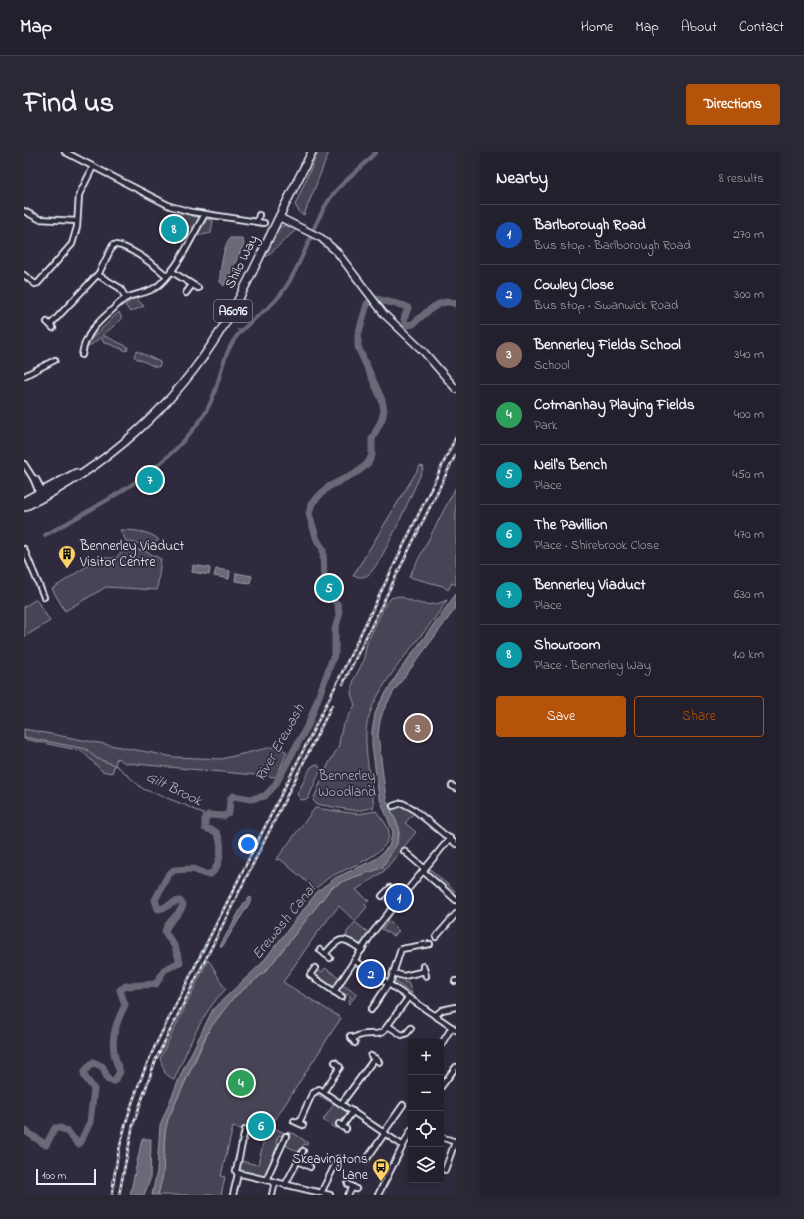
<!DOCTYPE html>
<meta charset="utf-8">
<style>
:root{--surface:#23202e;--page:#2b2836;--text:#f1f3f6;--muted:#a3a3aa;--line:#403e4a;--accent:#b45309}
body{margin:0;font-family:"Indie Flower",sans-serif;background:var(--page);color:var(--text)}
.controls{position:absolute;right:12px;bottom:12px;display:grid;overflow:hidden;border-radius:4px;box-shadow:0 2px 10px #0003}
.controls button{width:36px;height:36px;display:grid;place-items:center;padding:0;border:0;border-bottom:1px solid var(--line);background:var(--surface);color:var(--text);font:20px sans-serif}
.scale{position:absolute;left:12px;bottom:10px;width:60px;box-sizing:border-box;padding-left:4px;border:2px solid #e8f1f8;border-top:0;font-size:11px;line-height:14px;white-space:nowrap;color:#e8f1f8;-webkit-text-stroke:3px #2f2a3d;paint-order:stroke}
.you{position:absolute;left:224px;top:692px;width:14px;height:14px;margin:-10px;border:3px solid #fff;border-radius:50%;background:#1a73e8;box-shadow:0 0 0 6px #1a73e833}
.badge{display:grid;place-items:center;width:26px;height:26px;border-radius:50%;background:var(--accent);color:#fff;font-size:13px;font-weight:700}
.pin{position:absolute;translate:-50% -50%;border:2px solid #fff;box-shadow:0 1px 4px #0006}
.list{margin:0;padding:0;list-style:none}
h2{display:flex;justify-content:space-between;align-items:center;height:52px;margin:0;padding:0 16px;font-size:17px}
h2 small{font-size:13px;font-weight:400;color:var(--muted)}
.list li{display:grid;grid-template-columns:26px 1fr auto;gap:12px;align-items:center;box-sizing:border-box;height:60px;padding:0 16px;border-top:1px solid var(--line)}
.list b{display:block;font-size:15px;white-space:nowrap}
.list p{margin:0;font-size:13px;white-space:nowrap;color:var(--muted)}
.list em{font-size:13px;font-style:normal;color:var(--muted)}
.actions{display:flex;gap:8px;padding:12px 16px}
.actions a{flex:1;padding:9px 0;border:1px solid var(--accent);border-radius:4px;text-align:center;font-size:14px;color:var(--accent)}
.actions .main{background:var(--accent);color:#fff}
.icon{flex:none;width:22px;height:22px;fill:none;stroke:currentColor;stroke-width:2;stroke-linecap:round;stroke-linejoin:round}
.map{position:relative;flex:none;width:432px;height:1043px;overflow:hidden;border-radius:4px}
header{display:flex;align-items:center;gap:24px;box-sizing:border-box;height:56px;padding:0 20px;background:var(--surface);border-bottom:1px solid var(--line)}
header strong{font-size:19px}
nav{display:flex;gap:22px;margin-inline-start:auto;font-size:14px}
.intro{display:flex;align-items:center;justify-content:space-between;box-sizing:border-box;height:96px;padding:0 24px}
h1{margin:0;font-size:28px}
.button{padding:10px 18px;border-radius:4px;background:var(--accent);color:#fff;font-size:14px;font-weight:700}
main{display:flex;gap:24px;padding:0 24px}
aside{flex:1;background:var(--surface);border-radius:4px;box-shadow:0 2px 10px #0003}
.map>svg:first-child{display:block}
.green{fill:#464455;stroke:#979aa6}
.water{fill:#696978;stroke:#9c9fab}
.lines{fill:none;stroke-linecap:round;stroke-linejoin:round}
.stream{stroke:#9c9fab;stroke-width:1}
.canal{stroke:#696978;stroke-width:4}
.river{stroke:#696978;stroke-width:7}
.street-casing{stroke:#e8f1f8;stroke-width:8}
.secondary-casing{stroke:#e8f1f8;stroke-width:9}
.primary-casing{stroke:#e8f1f8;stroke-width:10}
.street{stroke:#2f2a3d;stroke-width:4.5}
.secondary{stroke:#2f2a3d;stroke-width:6}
.primary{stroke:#2f2a3d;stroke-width:7}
.rail-casing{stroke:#e8f1f8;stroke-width:2.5}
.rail{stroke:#2f2a3d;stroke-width:1;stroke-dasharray:3;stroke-linecap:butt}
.labels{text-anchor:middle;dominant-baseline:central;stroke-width:3.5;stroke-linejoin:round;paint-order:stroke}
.shield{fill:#2f2a3d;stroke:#b0b5c0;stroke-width:1}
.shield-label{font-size:13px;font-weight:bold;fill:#e8f1f8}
.street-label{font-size:14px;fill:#e8f1f8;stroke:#2f2a3d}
.poi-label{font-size:14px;fill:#e8f1f8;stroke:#2f2a3d;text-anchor:start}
.park-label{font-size:14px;fill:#afb4bf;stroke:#2f2a3d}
.water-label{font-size:15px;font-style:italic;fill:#afb4be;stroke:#2f2a3d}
</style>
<header>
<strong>Map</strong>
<nav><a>Home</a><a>Map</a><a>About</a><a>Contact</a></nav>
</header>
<div class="intro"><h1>Find us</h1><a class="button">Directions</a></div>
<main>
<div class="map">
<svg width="432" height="1043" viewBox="0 0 432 1043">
<rect width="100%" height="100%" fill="#2f2a3d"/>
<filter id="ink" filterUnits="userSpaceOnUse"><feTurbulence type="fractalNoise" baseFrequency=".025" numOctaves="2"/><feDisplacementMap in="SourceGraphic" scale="8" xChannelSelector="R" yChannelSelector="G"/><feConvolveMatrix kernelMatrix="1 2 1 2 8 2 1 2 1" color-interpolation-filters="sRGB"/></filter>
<g filter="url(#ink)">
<g class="green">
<polygon points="294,0 305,0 280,63 276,61 271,53"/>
<polygon points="153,60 153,66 155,66 156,61 175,65 170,77 150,68"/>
<polygon points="183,67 189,68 187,81 173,84"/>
<path d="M264,73l10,3 -32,29c-1,-7 7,-24 13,-29 2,-2 6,-3 9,-3z"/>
<polygon points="111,146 120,154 106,160 101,153"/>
<polygon points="95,160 98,167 67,193 65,193 64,190"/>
<polygon points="81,184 104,195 103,199 80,190 77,187"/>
<polygon points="113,199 136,210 136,214 132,215 112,206 110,204"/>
<path d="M396,314l4,1c-10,21 -41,96 -56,108 -5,3 -10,2 -15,1z"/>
<polygon points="432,335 432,433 428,431 424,438 419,434 385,425"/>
<path d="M96,378c11,0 31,1 39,10l-9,6 -24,-5z"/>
<polygon points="106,396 123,400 137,407 133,438 82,435 41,459 28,437 75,406 92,406 100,397"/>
<path d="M375,444c18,7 29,13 48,4 -22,37 -78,88 -81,131 -1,25 5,51 8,76l-17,4 -41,-7 -3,-4 16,-37 9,-15 4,-20 13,-23 -4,-11 1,-6 2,-9 9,-17 4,-19 18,-38 6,-7z"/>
<polygon points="12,447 26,469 0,485 0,455"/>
<polygon points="0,577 150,605 197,607 252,594 263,600 252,625 101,611 93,606 88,621 78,619 58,599 0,587"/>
<polygon points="292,612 295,614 296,619 284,647 277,648 273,642 287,615"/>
<polygon points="376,654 382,656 390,661 381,671 392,680 360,719 332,738 345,749 341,753 343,755 331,769 315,754 293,781 259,830 317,866 247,974 260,981 259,984 255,983 252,990 255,994 241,1022 238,1024 217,1019 215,1017 217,1009 234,1013 241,983 209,975 197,1024 201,1025 197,1043 134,1043 139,1022 141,979 144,967 187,874 209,846 242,819 250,809 307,736 322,728 360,712 375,684 375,676 367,657"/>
<path d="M291,656l43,6 18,-3c4,6 12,14 13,21 1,25 -46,36 -62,47 -4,3 -8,7 -12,10l-35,-30 -4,1z"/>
<polygon points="406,717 431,739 427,741 404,721"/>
<polygon points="366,737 376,744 368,754 358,746"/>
<polygon points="365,769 375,779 369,784 358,777"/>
<polygon points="331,770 345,781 338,793 322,785 323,780"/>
<path d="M184,808c8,9 10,20 18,29 -25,23 -38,60 -52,91l-9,-7 -5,-15z"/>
<polygon points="301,816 316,826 309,835 291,823 294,817 298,820"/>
<polygon points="373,825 380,825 381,831 384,830 388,842 369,828"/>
<polygon points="319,833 333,842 325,852 324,851 327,845 315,839"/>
<polygon points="295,940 324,960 320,968 314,969 311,974 313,975 312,977 299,968 310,952 292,942"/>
<polygon points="263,980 271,982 284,991 283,993 280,992 276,1001 261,993 265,984 262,981"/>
</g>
<g class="water">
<path d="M206,86h12l2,6 -20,42 -4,-4c-1,-8 4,-39 10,-44z"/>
<polygon points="169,413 186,416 185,423 168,420"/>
<polygon points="192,417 206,419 205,427 190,424"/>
<polygon points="212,421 228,424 226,431 211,429"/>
<polygon points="432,442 432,456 370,539 359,559 356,569 354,583 362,647 375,676 373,692 358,716 322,728 307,736 250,809 242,819 209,846 184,879 144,967 141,979 139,1022 134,1043 128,1043 133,1019 136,973 158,920 189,857 238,811 293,740 311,726 352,707 365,694 369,680 355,645 348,593 348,580 351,562 355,552 376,518"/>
<polygon points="226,745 228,747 198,795 196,794 220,751"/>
<polygon points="118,987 127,987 126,1028 120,1043 106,1043"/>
</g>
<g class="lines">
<g class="stream">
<polyline points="213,177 217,181"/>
<polyline points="0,585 62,597 72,606 93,614 119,637 161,653 183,664"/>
</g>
<g class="canal">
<path d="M290,76c6,-12 11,-24 20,-35 12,-15 29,-26 42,-41"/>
<path d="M21,383c57,-31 124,-65 160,-122 15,-23 14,-51 29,-73 10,-16 29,-26 42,-40 16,-18 25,-42 35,-63"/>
</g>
<path class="river" d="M0,978l22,15 9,-17c10,-2 17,9 23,16l2,-1 10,-21 4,-33 -9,-12 -1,-5 9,-10 10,5 5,13 6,1 6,-9c-11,-25 -8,-42 5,-67l-5,-15 6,-4 30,-2 8,-14 16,-8 -5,-15 -10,-15c2,-12 15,-16 18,-27l-3,-4c-8,0 -14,8 -22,8l-3,-9 13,-25 6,-5 19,-1 12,5h6c10,-9 13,-31 5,-42l-11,-4v-9l3,-4 16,1 5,-3 1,-14 3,-3 18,3 14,-3 10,-11 34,-62 26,-71v-22l4,-15 -1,-10 -10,-11 -4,-11 -1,-34 -6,-9 -8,-26 3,-11 16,-16 31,-16 9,-8 4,-8v-16l10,-20 2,-9 -2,-10 -24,-53v-12l9,-31 9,-5 29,7 3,2 -4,11 1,4 3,2 5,-1c11,-9 27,-28 43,-20"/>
<defs>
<g id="street">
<polyline points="41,0 146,54 168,60 240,71"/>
<polyline points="0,59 15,67 53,69"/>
<polyline points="233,70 235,63"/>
<polyline points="147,119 174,136"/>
<polyline points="0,123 11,132 14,131 48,92 53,75 55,43 69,15"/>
<polyline points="74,123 96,136 102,146"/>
<polyline points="162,141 168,133"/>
<polyline points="23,170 29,176"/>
<path d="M27,172l48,-51 14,-28c13,-2 44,22 54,31"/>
<path d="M58,203c3,-21 15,-32 30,-45 4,-4 9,-9 14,-12 11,-5 25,-5 34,-14 19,-17 32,-48 45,-70"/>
<polyline points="0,224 31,208"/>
<polyline points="0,312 9,326 16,343"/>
<polyline points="9,326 12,327 19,340"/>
<polyline points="0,397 20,445"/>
<polyline points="428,634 432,636"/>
<polyline points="369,654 378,651 388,656 432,692"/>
<polyline points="380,699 401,717"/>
<polyline points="400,720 432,748"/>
<polyline points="358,744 366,736 379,745"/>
<polyline points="412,785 432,762"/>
<polyline points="296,798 306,806"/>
<path d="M301,802c16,-19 18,-17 37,-4"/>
<polyline points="331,809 432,878"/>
<polyline points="399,814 402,824"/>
<polyline points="291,816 286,823 318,845"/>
<polyline points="369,821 380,824 401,819"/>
<polyline points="431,829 432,829"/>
<polyline points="310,840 349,780 426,686"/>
<polyline points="347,858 367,828 377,797 406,792"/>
<polyline points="411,864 418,858 432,855"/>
<polyline points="364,874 378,883 383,881 387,876"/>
<polyline points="326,884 331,891"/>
<path d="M328,887c14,-9 22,-2 31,-7l25,-34"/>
<polyline points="417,893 428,875"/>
<polyline points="347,904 355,910"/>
<polyline points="417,935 432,915"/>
<polyline points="300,939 316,915 311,910"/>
<polyline points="317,952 351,906"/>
<polyline points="270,969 279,973"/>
<polyline points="275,971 288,942 295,937 378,993"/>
<polyline points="315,972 322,977"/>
<polyline points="318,975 329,959"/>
<polyline points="221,978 212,1019 213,1021 306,1043"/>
<polyline points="360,980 379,953"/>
<polyline points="417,985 432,990"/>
<polyline points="342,1008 361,981"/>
<polyline points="274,1009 286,1015"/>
<polyline points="421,1018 431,990"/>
<polyline points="242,1028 262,984"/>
<polyline points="324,1032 332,1037"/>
<polyline points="261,1033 279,999"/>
<polyline points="297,1041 314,1007"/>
<polyline points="209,1043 214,1022"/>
<polyline points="248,1043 251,1030"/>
<polyline points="324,1043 329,1035"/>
<polyline points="354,1043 387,978"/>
</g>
<polyline id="secondary" points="255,65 297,86 313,100 360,162 400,200 432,237"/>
<g id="primary">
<polyline points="0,349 52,321"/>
<path d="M0,355c81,-39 150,-100 197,-177 19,-30 33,-62 49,-94 13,-28 28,-56 42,-84"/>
</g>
</defs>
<use href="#street" class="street-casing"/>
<use href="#secondary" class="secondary-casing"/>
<use href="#primary" class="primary-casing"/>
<use href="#street" class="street"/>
<use href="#secondary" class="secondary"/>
<use href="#primary" class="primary"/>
<defs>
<g id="rail">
<polyline points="319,532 432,302"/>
<path d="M88,1043c5,-52 21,-102 43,-149l179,-357 122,-252"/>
<polyline points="95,1043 109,973 132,907 308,553"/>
</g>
</defs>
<use href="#rail" class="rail-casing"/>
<use href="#rail" class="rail"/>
</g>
</g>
<defs>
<symbol id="building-pin" viewBox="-11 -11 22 30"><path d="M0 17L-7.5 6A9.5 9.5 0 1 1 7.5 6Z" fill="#ffd166" stroke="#2f2a3d"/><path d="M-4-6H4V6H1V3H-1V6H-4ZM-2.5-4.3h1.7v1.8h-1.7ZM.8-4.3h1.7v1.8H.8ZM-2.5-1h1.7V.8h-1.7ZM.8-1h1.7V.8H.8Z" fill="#111"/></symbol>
<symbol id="bus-pin" viewBox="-11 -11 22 30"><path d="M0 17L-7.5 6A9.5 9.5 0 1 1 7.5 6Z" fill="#ffd166" stroke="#2f2a3d"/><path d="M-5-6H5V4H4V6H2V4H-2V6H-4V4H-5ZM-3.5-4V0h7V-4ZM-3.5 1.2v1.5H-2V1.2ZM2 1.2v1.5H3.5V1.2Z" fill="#111"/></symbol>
</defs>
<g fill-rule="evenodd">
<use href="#building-pin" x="33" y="392" width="20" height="27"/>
<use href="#bus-pin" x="347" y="1005" width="20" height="27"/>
</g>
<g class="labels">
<rect class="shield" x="190" y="148" width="38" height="22" rx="3"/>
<g class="shield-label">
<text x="209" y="159">A6096</text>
</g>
<g class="street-label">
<text transform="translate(218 110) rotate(-64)">Shilo Way</text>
</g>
<g class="poi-label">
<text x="56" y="394">Bennerley Viaduct<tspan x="56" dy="16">Visitor Centre</tspan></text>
<text x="344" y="1007" text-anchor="end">Skeavingtons<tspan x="344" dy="16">Lane</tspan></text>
</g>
<g class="park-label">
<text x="323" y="624">Bennerley<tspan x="323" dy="16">Woodland</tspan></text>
</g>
<g class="water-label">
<text transform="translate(256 591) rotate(-61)">River Erewash</text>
<text transform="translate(150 637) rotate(26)">Gilt Brook</text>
<text transform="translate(260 770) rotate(-51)">Erewash Canal</text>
</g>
</g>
</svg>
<div class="controls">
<button>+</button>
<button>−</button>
<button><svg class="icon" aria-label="locate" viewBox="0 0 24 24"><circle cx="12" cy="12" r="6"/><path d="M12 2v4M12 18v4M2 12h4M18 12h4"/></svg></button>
<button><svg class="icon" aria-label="layers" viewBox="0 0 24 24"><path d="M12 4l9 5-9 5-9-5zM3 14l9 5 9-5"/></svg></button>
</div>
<div class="scale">100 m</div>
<div class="you"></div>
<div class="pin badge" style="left:375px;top:746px;background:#1a4fb4">1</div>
<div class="pin badge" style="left:347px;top:822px;background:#1a4fb4">2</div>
<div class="pin badge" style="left:394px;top:576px;background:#8d6e63">3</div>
<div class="pin badge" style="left:217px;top:931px;background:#2e9e5b">4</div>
<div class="pin badge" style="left:305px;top:436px;background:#0f9aa8">5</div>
<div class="pin badge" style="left:237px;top:974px;background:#0f9aa8">6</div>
<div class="pin badge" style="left:126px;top:328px;background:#0f9aa8">7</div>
<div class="pin badge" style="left:150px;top:77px;background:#0f9aa8">8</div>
</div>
<aside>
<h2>Nearby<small>8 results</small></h2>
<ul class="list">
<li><span class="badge" style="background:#1a4fb4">1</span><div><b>Barlborough Road</b><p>Bus stop · Barlborough Road</p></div><em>270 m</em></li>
<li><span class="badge" style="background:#1a4fb4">2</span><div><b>Cowley Close</b><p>Bus stop · Swanwick Road</p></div><em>300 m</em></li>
<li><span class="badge" style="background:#8d6e63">3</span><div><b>Bennerley Fields School</b><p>School</p></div><em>340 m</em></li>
<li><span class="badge" style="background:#2e9e5b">4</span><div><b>Cotmanhay Playing Fields</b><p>Park</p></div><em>400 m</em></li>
<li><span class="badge" style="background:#0f9aa8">5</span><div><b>Neil's Bench</b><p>Place</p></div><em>450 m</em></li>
<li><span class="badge" style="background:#0f9aa8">6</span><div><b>The Pavillion</b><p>Place · Shirebrook Close</p></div><em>470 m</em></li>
<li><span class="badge" style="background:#0f9aa8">7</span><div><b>Bennerley Viaduct</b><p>Place</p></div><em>630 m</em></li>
<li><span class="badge" style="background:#0f9aa8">8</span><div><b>Showroom</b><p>Place · Bennerley Way</p></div><em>1.0 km</em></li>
</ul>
<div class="actions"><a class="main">Save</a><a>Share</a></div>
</aside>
</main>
